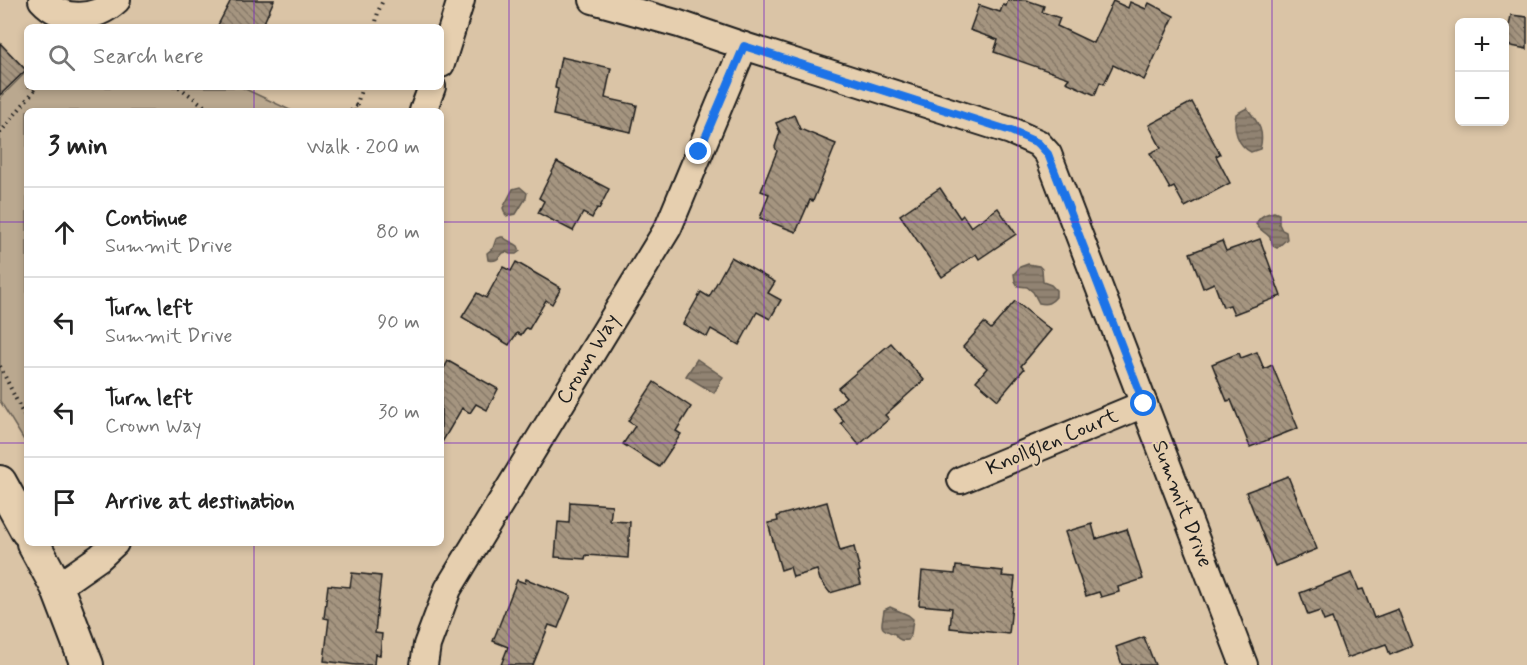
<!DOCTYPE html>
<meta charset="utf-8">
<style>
:root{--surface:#fff;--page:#f2f2f2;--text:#222;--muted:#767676;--line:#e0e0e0}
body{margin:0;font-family:Mynerve,sans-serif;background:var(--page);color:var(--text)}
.controls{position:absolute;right:18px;top:18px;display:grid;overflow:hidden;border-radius:9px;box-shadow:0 3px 9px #0003}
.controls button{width:54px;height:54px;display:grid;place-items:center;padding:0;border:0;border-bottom:2px solid var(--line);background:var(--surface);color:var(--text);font:30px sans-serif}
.stop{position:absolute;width:18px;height:18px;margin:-14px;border:4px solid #1a73e8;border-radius:50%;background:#fff}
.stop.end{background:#1a73e8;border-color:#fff;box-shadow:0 2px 6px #0008}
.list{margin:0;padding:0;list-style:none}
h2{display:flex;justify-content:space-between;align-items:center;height:78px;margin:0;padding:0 24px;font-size:26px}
h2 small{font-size:20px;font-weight:400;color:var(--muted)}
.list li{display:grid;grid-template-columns:39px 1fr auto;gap:18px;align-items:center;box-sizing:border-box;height:90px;padding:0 24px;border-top:2px solid var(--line)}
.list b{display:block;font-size:22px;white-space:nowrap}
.list p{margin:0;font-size:20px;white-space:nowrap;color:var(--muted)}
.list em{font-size:20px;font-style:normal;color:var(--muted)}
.icon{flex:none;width:33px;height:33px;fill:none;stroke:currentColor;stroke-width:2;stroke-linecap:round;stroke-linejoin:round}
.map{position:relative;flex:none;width:1527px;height:665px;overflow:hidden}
.search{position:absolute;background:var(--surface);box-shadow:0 3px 9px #0003;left:24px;top:24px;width:420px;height:66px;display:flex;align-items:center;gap:15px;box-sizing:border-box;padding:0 21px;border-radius:9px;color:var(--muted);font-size:22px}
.panel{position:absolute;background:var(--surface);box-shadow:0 3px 9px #0003;left:24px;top:108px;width:420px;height:438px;border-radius:9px}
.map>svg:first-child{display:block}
.green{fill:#baa88f;stroke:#6b6256;stroke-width:1.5}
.water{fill:url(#water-rules);stroke:#625a50;stroke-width:1.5}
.building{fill:url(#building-back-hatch);stroke:#1c1c1c;stroke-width:1.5}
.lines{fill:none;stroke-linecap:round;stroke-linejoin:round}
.minor-casing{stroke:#1c1c1c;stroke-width:30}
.major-casing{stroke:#1c1c1c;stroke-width:36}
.path{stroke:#1c1c1c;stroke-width:4;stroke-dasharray:1.5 4.5;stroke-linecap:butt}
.minor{stroke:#e6cfaf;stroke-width:26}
.major{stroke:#e6cfaf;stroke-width:32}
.route{stroke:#1a73e8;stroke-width:8}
.grid{fill:none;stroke:#7b2cbf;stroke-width:1.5;stroke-opacity:0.55}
.labels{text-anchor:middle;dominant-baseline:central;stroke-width:4.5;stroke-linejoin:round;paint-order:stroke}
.street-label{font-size:21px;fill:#1c1c1c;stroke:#e6cfaf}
</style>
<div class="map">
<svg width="1527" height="665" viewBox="0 0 1527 665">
<defs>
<pattern id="water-rules" width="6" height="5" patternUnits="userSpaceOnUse" patternTransform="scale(1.5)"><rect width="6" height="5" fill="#918372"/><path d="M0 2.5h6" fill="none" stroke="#766a5d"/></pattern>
<pattern id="building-back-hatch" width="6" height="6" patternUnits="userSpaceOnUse" patternTransform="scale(1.5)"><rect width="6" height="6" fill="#a59580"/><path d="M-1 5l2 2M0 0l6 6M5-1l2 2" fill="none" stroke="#867968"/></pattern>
</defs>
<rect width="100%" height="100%" fill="#dac4a6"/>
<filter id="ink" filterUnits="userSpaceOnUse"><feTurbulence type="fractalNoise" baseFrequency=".0167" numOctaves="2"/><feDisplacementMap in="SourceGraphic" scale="12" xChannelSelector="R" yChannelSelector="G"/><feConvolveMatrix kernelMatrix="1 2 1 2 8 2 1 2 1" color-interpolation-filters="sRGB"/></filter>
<g filter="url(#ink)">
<polygon class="green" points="27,71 27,87 241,87 292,111 27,111 27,445 0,401 0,98"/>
<g class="water">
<path d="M1247,108c11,15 18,22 13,41l-9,3c-14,-7 -18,-23 -15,-38z"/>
<polygon points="520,187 527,193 526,198 516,214 506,216 503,208 513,189"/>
<path d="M1274,212l5,2v10l3,6 4,2 1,7 -10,9 -4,-2c-3,-15 -10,-11 -17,-22 4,-8 9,-10 18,-12z"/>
<path d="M501,237h2c5,5 10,5 15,9l2,5 -4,3h-6l-4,-2 -3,1c-5,6 -7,9 -15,7l-1,-7 6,-5 3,-9z"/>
<path d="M1028,264l11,2 3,3 1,13 8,3 5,5v7c-5,6 -9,8 -17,6l-6,-11 -6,-5 -9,-1 -3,-5 -1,-7 6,-7z"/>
<polygon points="697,359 723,377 714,393 686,376"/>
<path d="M890,607l18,8 5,4 -2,16 -3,5c-6,1 -11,0 -13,-6 -18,-6 -13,-7 -11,-24z"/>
</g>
<g class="building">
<polygon points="231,0 274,0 262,27 217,27"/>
<polygon points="1008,0 1026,0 1044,6 1042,12 1060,18 1057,26 1093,43 1113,1 1128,8 1130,2 1146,9 1149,3 1174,16 1144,80 1113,65 1104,84 1100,82 1095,95 1066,82 1069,78 994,52 998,40 970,30 979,5 1000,12 1003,5 1006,6"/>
<polygon points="1511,15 1527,17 1527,49 1506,45"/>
<polygon points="0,43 26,70 0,95"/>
<polygon points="561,57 611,68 605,98 637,105 631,132 553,115 558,89 555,88"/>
<polygon points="1192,102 1220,154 1216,156 1230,183 1185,207 1174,187 1170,189 1150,153 1161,148 1149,125"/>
<polygon points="794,115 800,129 836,144 813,201 810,200 796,232 760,218 769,194 761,191 777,151 775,147 780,132 776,123"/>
<polygon points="557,162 609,189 599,209 597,208 592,218 583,213 573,231 538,213 544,201 539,198"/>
<polygon points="940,188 960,218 963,215 971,227 998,208 1016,234 979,259 976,254 942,277 900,215"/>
<polygon points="1260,239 1281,296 1234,314 1230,305 1223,307 1214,283 1203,288 1190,253 1222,241 1226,251"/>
<polygon points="731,257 775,282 768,293 781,300 770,319 757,312 739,345 711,329 707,337 683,324 701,292 709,297"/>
<polygon points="516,262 561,288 552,304 546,300 529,329 526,328 521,335 517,333 509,345 462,317 477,293 486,298 503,267 511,271"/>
<polygon points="1015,301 1051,330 1021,366 1024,369 998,400 976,381 987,368 963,347 984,323 991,329"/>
<polygon points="891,343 924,380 885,415 889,419 859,445 841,423 844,421 833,408 846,397 838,388"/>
<polygon points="1257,352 1264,369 1272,365 1298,428 1250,447 1231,400 1227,401 1212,364 1239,353 1241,358"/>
<polygon points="448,361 498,389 487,410 476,404 470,413 462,408 441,444 441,374"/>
<polygon points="654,382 691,407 676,431 681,434 659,467 623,444 635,426 628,421"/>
<polygon points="1288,476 1317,549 1275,566 1246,492"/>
<polygon points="570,502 612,505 610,521 630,522 628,558 586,555 585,559 555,557 558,522 569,523"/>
<polygon points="827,502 840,551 854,547 860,571 858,572 861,584 830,593 820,580 817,570 793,577 790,567 781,570 768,523 778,521 777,516"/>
<polygon points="1092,524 1096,539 1127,529 1143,579 1118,587 1119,592 1101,597 1099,592 1086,596 1065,532"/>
<polygon points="956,566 1003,571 1002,576 1015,577 1009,634 950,628 952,608 919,605 922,571 955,574"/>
<polygon points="352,573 381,576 375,633 382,634 380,655 375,654 374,665 356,665 324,661 329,619 324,618 328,585 350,587"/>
<polygon points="1352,573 1359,590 1363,589 1374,618 1398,609 1412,646 1390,655 1386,644 1347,658 1332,618 1324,621 1320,611 1308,615 1300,593"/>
<polygon points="526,579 571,596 558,628 549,625 533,665 501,665 508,647 493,641 517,580 525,583"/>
<polygon points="1144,637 1155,665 1122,665 1116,647"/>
</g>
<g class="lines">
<defs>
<g id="minor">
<path d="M42,0c20,22 54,20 75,0"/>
<polyline points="593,0 679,24 744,46 1011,131 1038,143 1048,154 1244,665"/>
<polyline points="441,64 461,0"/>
<polyline points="423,111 432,87"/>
<polyline points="961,480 1144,404"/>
<polyline points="57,587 100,557 115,543"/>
<polyline points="424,665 427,645 448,589 668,228 744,46"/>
</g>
<g id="major">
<polyline points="0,482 27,531"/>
<polyline points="33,543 57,587 87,665"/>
</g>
</defs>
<use href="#minor" class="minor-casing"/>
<use href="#major" class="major-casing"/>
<g class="path">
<polyline points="375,27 378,12 383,0"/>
<polyline points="179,87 211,111"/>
<polyline points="351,111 357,105"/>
<polyline points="355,111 362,87"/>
<polyline points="0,133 37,87"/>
<polyline points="0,366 27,422"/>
</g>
<use href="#minor" class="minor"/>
<use href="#major" class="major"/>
</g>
</g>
<g class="lines" filter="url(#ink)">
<polyline class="route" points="699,152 744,46 1011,131 1038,143 1048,154 1144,404"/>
</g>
<path class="grid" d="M254,0v27M509,0v665M764,0v665M1018,0v665M1272,0v665M254,87v24M0,222h27M441,222h1086M0,443h27M441,443h1086M254,543v122"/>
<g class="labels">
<g class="street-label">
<text transform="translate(588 359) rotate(-59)">Crown Way</text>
<text transform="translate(1052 442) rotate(-23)">Knollglen Court</text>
<text transform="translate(1182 504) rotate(69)">Summit Drive</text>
</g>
</g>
</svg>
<div class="controls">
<button>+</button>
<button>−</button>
</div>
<div class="stop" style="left:1144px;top:404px"></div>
<div class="stop end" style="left:699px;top:152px"></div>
<div class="search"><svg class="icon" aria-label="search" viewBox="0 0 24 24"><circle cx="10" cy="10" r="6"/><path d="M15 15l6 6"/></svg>Search here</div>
<section class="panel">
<h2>3 min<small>Walk · 200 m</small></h2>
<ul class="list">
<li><svg class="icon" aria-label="ahead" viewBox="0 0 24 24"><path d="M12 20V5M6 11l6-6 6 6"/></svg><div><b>Continue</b><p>Summit Drive</p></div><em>80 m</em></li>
<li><svg class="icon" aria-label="left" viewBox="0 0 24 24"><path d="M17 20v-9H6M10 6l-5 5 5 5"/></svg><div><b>Turn left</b><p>Summit Drive</p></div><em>90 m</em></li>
<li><svg class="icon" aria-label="left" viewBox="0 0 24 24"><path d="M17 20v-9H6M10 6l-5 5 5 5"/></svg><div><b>Turn left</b><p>Crown Way</p></div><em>30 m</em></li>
<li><svg class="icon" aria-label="arrive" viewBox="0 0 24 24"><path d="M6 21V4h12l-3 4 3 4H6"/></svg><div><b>Arrive at destination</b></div></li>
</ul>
</section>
</div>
